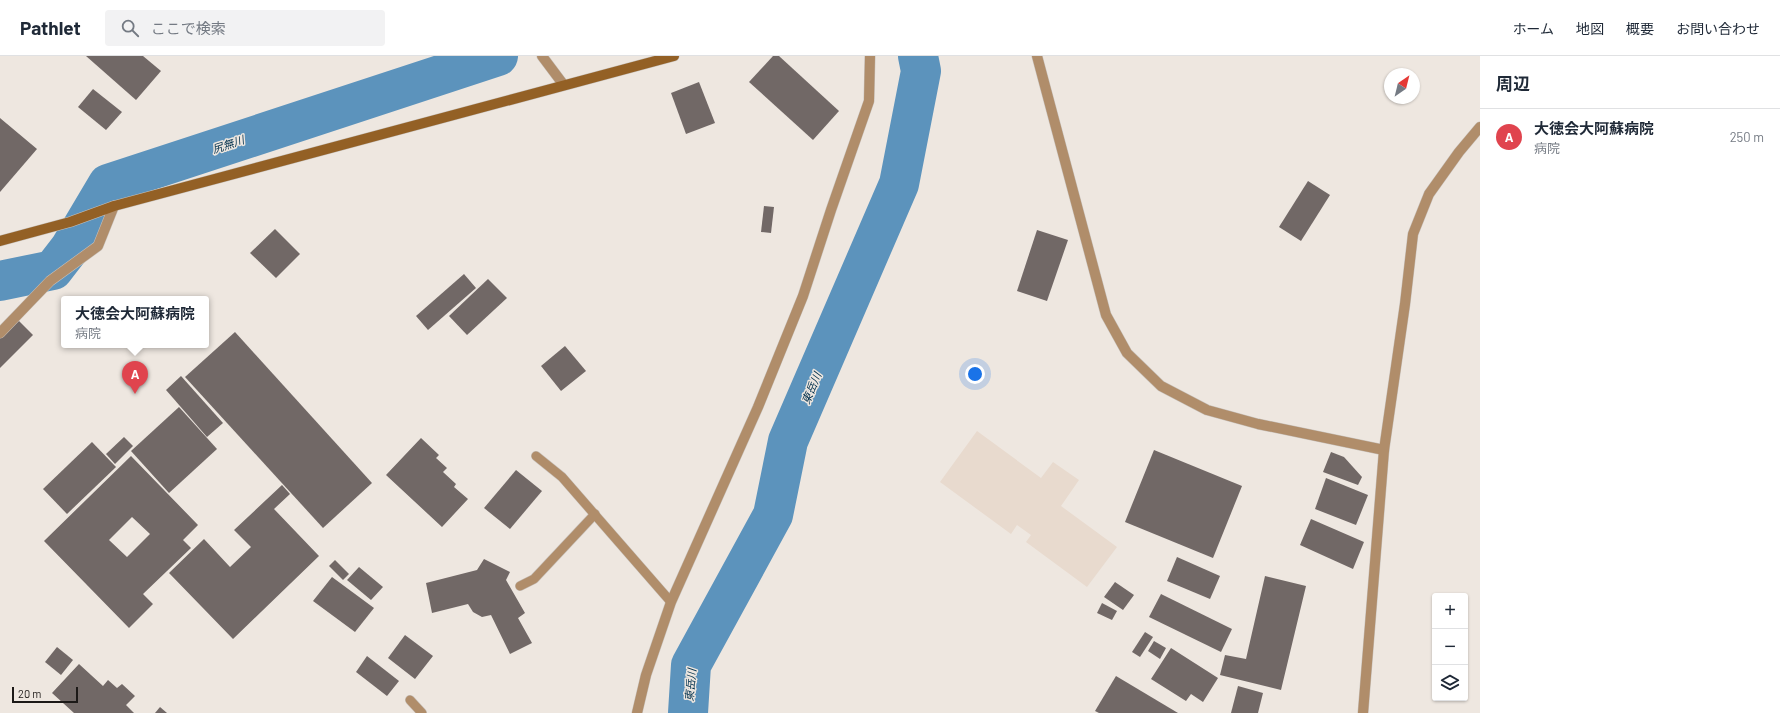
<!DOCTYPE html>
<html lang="ja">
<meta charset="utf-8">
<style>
:root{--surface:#fff;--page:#f2f2f3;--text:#1f2937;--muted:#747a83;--line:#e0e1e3;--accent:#d93025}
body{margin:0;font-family:Barlow,"Noto Sans JP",sans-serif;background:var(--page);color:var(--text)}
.controls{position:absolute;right:12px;bottom:12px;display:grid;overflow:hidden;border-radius:4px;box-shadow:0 1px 3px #0004}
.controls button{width:36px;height:36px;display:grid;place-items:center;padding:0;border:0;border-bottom:1px solid var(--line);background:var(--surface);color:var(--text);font:20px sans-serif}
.compass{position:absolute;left:1384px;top:12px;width:36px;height:36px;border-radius:50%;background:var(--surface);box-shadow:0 1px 3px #0004;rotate:35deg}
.scale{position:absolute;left:12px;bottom:10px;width:66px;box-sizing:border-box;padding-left:4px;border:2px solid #1c1917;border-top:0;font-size:11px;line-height:14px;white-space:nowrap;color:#1c1917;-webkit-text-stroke:3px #eee7e0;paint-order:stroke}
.you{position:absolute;left:975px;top:318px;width:14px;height:14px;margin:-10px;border:3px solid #fff;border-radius:50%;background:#1a73e8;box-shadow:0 0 0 6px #1a73e833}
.badge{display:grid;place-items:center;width:26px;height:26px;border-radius:50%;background:var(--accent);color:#fff;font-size:13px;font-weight:700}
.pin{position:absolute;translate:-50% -33px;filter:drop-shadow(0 1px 2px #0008)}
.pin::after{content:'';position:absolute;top:21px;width:14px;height:12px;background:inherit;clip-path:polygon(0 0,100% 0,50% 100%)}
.popup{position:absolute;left:61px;top:240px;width:148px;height:52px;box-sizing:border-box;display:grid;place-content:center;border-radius:4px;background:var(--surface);filter:drop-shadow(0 1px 3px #0005);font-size:13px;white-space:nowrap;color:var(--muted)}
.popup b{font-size:15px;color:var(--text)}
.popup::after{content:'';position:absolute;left:50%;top:100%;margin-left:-8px;border:8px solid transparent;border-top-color:var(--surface)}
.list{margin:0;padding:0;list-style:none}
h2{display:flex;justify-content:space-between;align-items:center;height:52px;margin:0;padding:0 16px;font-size:17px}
h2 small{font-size:13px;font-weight:400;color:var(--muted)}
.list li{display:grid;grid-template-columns:26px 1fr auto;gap:12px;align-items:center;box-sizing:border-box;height:56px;padding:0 16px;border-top:1px solid var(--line)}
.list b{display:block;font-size:15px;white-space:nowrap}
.list p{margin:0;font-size:13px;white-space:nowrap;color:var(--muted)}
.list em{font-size:13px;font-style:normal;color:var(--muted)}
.icon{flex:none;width:22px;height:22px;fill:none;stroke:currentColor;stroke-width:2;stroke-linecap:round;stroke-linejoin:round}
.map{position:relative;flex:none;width:1480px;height:657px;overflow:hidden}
header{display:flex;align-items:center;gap:24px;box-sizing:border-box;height:56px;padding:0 20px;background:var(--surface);border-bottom:1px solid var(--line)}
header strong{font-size:19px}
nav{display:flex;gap:22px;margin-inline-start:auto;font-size:14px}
.search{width:280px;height:36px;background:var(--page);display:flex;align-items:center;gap:10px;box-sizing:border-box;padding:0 14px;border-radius:4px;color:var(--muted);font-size:15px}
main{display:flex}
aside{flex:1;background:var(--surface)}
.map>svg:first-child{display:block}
.built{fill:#e8dace}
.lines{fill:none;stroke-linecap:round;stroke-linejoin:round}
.river{stroke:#5c93bc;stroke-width:40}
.building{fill:#716866;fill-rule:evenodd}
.lane-casing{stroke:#c8c2bc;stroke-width:10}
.street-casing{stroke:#c8c2bc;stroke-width:11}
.secondary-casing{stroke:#c8c2bc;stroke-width:11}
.lane{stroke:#b08d6a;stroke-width:9}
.street{stroke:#b08d6a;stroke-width:10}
.secondary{stroke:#936025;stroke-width:10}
.labels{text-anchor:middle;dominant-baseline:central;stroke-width:3;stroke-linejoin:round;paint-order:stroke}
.water-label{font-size:11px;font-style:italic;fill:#03324e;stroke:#eee7e0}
</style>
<header>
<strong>Pathlet</strong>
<div class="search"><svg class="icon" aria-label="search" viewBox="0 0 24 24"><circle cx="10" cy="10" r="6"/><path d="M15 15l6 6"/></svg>ここで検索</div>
<nav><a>ホーム</a><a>地図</a><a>概要</a><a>お問い合わせ</a></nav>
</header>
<main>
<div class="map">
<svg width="1480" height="657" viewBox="0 0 1480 657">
<rect width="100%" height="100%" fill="#eee7e0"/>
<polygon class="built" points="977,375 1041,422 1053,406 1079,424 1061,450 1117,491 1087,531 1026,486 1031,479 1017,469 1011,478 940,426"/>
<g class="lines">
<g class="river">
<polyline points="0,225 53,214 70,192 108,128 498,0"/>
<polyline points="688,657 691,609 773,459 788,385 899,128 921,15 918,0"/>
</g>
</g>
<g class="building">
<polygon points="86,0 143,0 161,15 136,44"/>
<polygon points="773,0 779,0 839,55 813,84 749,26"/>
<polygon points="699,26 715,67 686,78 671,37"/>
<polygon points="93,33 122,56 106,74 78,51"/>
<polygon points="0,62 37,93 0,136"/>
<polygon points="1308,125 1330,139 1301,185 1279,171"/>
<polygon points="764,150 774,151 771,177 761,176"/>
<polygon points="275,173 300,198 276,222 250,197"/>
<polygon points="1037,174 1068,184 1047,245 1017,235"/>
<polygon points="464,218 476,232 428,274 416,260"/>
<polygon points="488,223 507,242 467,279 449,260"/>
<polygon points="17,263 33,279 0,312 0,281"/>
<polygon points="235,276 372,427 323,472 185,321"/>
<polygon points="565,290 586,315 561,335 541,310"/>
<polygon points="181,320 223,367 207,381 166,334"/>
<polygon points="179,351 217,393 169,437 131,395"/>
<polygon points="124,381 133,390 115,408 106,398"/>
<polygon points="421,382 439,399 436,402 447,412 443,416 456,428 454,431 468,443 442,471 386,419"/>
<polygon points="92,386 116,411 67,458 43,433"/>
<polygon points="1154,394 1242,430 1213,502 1125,466"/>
<polygon points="1331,396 1344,401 1362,421 1358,429 1323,416"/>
<path d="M131,400l67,69 -15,15 8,8 -48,46 10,10 -24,24 -85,-87zM132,461l18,17 -23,23 -18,-17z"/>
<polygon points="516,414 542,435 510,473 484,452"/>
<polygon points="1326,422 1368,439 1356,469 1315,453"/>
<polygon points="282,429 290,438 274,453 319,500 233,583 169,517 204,483 230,511 251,491 234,474"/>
<polygon points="1311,463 1364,486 1353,513 1300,489"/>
<polygon points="1177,501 1220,520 1210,543 1167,525"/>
<polygon points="484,503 510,516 506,524 525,557 518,562 532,587 510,598 491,559 482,561 473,556 468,548 432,557 426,527 477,514"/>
<polygon points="335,504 349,518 343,524 329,510"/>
<polygon points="359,511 383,531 371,544 347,524"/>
<polygon points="1265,520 1306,530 1281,634 1220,619 1225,599 1246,603"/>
<polygon points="332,521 374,552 355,576 313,545"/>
<polygon points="1115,526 1134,539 1123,554 1104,541"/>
<polygon points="1161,538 1232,573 1221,596 1149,561"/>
<polygon points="1102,547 1117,555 1112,564 1097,557"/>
<polygon points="1145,576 1153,581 1140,601 1132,596"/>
<polygon points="405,579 433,600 415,623 388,602"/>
<polygon points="1154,585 1166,592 1160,603 1148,595"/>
<polygon points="57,591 73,604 61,619 45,606"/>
<polygon points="1171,592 1218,622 1203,646 1191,638 1186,645 1151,623"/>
<polygon points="367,600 399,625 387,640 356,616"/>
<polygon points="79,608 103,630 108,624 117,632 122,628 135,640 126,649 134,657 74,657 52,637"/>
<polygon points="1116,620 1178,657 1099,657 1095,655"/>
<polygon points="1238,630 1263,637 1258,657 1231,657"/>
<polygon points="160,651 167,657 155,657"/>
</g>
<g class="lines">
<defs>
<g id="lane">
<polyline points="536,400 562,421 671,546"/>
<polyline points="520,530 534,523 595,458"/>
<polyline points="410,644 422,657"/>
</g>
<g id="street">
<polyline points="542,0 563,28"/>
<polyline points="1037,0 1106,259 1127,297 1161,330 1207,354 1258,368 1384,394"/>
<polyline points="0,277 50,225 98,190 114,150"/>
<polyline points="637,657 646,619 671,546 758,351 803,240 831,154 869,45 870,0"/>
<polyline points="1363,657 1384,394 1405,248 1413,178 1429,138 1459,96 1480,71"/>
</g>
<polyline id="secondary" points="0,185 70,166 114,150 674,0"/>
</defs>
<use href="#lane" class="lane-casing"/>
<use href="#street" class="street-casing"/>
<use href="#secondary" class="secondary-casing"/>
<use href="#lane" class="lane"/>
<use href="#street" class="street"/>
<use href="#secondary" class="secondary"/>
</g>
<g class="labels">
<g class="water-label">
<text transform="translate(228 88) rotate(-18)">尻無川</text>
<text transform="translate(811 332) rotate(-67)">東岳川</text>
<text transform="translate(690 629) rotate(-85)">東岳川</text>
</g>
</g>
</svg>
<div class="controls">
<button>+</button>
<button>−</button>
<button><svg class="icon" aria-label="layers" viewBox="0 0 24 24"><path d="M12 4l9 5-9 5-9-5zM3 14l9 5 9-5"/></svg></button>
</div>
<svg class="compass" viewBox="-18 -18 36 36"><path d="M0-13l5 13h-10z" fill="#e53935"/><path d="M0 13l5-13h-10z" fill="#747a83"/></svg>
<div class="scale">20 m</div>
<div class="you"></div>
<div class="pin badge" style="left:135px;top:338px;background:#e0444e">A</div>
<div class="popup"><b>大徳会大阿蘇病院</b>病院</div>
</div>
<aside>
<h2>周辺<small></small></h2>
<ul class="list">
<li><span class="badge" style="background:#e0444e">A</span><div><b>大徳会大阿蘇病院</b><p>病院</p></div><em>250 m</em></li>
</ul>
</aside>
</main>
